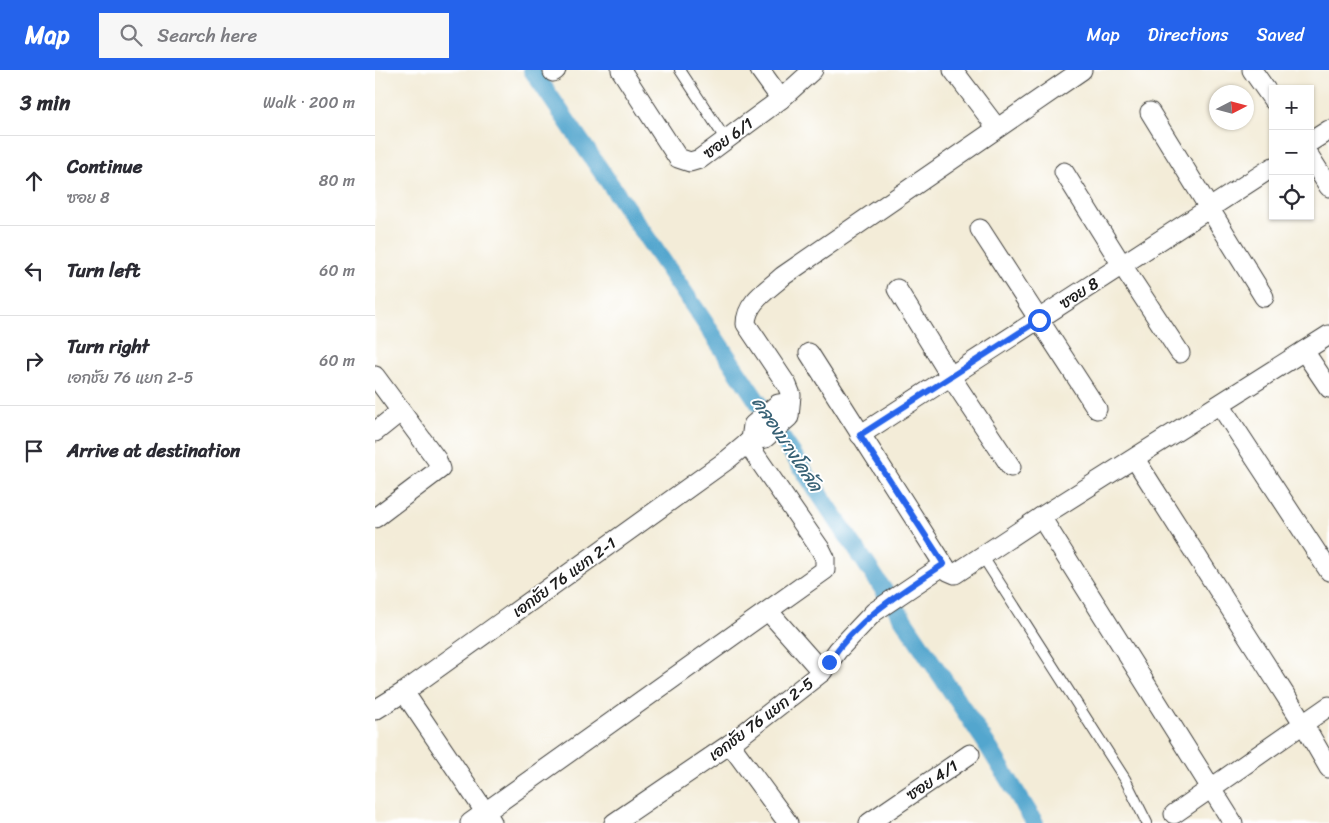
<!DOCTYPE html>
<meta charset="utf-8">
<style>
:root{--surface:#fff;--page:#f7f7f7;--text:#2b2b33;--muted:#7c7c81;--line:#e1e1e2;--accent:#2563eb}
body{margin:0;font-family:Sriracha,"Playpen Sans Thai",sans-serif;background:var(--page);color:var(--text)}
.controls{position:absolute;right:15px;top:15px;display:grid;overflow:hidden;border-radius:0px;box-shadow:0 1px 4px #0004}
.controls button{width:45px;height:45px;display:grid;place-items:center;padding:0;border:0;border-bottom:1px solid var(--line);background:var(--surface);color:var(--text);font:25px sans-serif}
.compass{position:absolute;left:834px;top:15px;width:45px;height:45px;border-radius:50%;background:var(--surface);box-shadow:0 1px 4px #0004;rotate:84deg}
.stop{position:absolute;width:15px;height:15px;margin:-11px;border:4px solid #2563eb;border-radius:50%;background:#fff}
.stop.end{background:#2563eb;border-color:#fff;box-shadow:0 1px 5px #0008}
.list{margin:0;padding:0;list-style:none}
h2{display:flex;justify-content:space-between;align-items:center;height:65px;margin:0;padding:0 20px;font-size:21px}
h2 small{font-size:16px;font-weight:400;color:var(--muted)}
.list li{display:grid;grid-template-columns:32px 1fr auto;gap:15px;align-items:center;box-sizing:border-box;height:90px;padding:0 20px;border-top:1px solid var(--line)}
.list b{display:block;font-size:19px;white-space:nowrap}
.list p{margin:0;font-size:16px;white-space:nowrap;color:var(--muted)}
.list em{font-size:16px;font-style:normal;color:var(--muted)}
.icon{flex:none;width:28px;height:28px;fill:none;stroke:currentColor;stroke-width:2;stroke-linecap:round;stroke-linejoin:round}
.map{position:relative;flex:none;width:954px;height:753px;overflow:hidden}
header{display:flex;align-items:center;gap:30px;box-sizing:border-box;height:70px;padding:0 25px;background:var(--accent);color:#fff}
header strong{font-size:24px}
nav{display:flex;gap:28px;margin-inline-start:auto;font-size:18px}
.search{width:350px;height:45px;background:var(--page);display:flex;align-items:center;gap:12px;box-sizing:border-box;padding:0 18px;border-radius:0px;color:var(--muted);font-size:19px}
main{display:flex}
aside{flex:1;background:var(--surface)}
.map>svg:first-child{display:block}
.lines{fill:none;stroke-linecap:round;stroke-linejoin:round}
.canal{stroke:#52a6ce;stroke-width:18}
.lane-casing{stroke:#3c3b38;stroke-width:12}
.street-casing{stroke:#3c3b38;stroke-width:21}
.lane{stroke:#fff;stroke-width:10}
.street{stroke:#fff;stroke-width:19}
.route{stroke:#2563eb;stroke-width:6}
.labels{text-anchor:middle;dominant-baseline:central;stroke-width:4;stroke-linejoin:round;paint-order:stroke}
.street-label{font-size:16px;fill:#1c1c1c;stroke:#fff}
.water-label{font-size:18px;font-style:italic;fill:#376175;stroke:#fff}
</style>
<header>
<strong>Map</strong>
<div class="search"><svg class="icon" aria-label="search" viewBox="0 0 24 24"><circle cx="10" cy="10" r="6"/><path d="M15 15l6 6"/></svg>Search here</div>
<nav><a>Map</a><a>Directions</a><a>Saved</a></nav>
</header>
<main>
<aside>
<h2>3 min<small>Walk · 200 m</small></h2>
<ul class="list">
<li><svg class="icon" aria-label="ahead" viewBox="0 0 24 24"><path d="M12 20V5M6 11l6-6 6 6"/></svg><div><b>Continue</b><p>ซอย 8</p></div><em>80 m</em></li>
<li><svg class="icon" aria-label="left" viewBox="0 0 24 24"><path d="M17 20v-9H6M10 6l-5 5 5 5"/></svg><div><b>Turn left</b></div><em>60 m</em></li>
<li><svg class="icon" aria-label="right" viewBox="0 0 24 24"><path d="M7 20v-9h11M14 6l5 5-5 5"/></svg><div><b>Turn right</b><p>เอกชัย 76 แยก 2-5</p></div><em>60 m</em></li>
<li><svg class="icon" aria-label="arrive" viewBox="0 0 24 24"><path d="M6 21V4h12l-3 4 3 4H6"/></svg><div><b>Arrive at destination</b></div></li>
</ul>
</aside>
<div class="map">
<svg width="954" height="753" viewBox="0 0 954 753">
<rect width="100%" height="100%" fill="#fff"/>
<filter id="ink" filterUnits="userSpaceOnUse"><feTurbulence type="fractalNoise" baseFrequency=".02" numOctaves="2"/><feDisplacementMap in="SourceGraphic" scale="10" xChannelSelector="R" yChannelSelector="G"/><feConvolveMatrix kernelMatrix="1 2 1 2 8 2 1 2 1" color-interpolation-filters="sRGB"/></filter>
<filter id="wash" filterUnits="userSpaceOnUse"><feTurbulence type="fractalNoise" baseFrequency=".0096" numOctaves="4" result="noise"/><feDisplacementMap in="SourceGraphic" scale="20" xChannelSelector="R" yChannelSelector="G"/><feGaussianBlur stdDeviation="1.12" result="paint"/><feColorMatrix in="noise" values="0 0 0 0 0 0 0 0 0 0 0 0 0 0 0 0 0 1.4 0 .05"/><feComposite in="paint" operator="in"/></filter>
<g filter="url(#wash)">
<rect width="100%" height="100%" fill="#f3ecd8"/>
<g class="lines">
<polyline class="canal" points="157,0 322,241 611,673 660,753"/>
</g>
</g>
<g filter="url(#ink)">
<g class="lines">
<defs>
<g id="lane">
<polyline points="305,0 351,70"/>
<polyline points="608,487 750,709 772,753"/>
</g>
<g id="street">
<polyline points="246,0 303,88 315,92 325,89 406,29 385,0"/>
<polyline points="578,0 622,58"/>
<polyline points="877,0 898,30"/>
<polyline points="178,2 181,0"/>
<polyline points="406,29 438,0"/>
<polyline points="775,42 889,227"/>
<polyline points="935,72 954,60"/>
<polyline points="935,87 954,117"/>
<polyline points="689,102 747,195 805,283"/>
<polyline points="605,159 722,339"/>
<polyline points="522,219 576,307 636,397"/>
<polyline points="929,281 954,318"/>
<polyline points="434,283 569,495 573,501 580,504 666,447 954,265"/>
<polyline points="0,306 62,390 65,399 0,448"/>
<polyline points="845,335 954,501"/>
<polyline points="0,362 25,342"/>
<polyline points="485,365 898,97"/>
<path d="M376,370l14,-2 24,-21 2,-22 -4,-10 -41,-61c0,-22 22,-34 37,-48l299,-206"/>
<polyline points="376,370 378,355 403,334 415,332"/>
<polyline points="760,389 928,653 954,698"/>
<polyline points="666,447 858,753"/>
<polyline points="394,542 447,602"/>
<polyline points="29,622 117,752"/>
<polyline points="0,640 29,622 352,390 376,370"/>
<polyline points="355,674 413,753"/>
<polyline points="799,744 954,636"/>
<polyline points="95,753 450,500 450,488 446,480 372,373"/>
<polyline points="239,753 355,674 447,602 463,580 499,542 569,495"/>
<polyline points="494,753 595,684"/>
</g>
</defs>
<use href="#lane" class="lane-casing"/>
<use href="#street" class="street-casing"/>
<use href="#lane" class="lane"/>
<use href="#street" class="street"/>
</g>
</g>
<g class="lines" filter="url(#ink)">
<path class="route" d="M454,592c28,-43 72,-70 115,-98l-84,-129 179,-115"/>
</g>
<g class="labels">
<g class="street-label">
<text transform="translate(353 68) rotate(-36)">ซอย 6/1</text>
<text transform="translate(704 223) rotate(-33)">ซอย 8</text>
<text transform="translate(189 507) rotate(-36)">เอกชัย 76 แยก 2-1</text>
<text transform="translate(386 649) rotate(-37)">เอกชัย 76 แยก 2-5</text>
<text transform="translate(557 710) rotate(-34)">ซอย 4/1</text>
</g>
<g class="water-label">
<text transform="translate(412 374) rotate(56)">คลองบางโคลัด</text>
</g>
</g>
</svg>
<div class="controls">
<button>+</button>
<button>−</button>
<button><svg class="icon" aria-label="locate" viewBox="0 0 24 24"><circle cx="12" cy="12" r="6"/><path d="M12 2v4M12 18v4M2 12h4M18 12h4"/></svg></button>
</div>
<svg class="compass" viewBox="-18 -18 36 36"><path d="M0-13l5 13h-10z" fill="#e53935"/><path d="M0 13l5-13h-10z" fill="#7c7c81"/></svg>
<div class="stop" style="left:664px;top:250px"></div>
<div class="stop end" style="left:454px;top:592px"></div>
</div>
</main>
